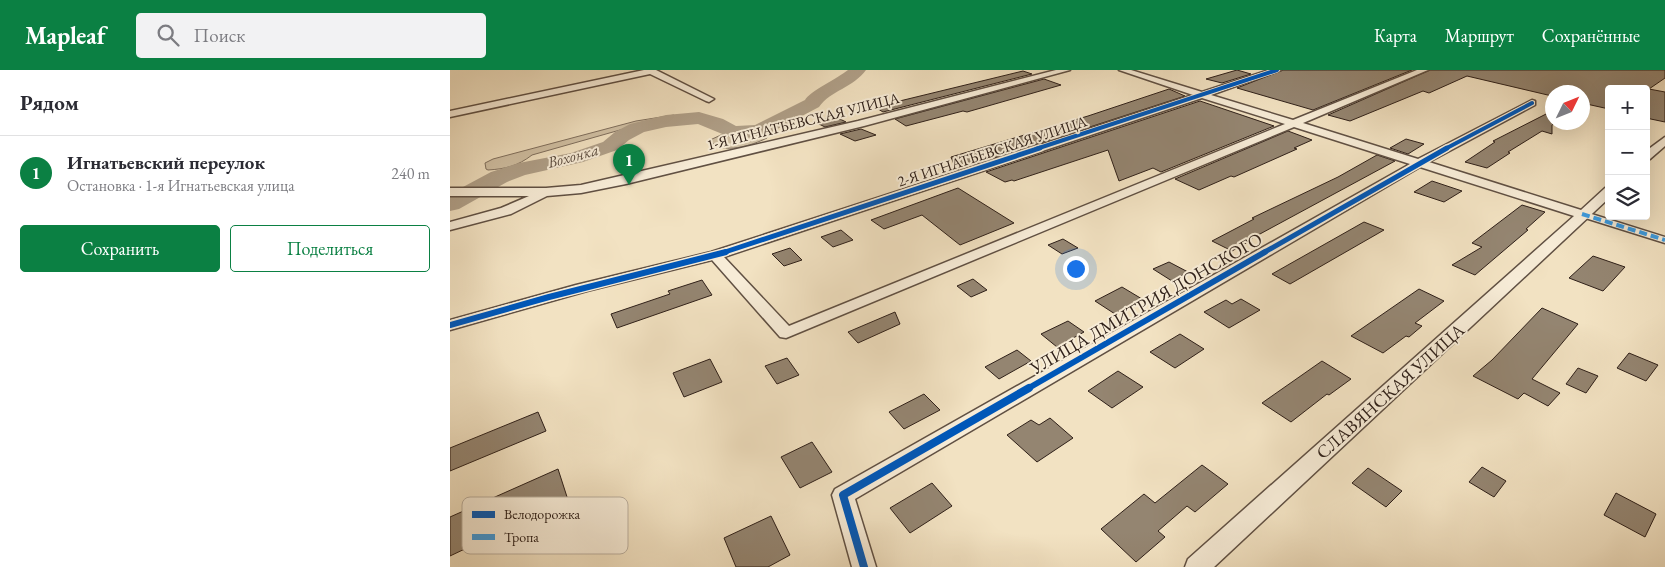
<!DOCTYPE html>
<html lang="ru">
<meta charset="utf-8">
<style>
:root{--surface:#fff;--page:#f2f2f3;--text:#2b2b33;--muted:#7c7c81;--line:#e1e1e2;--accent:#0b8043}
body{margin:0;font-family:"EB Garamond",serif;background:var(--page);color:var(--text)}
.controls{position:absolute;right:15px;top:15px;display:grid;overflow:hidden;border-radius:5px;box-shadow:0 5px 20px #0002}
.controls button{width:45px;height:45px;display:grid;place-items:center;padding:0;border:0;border-bottom:1px solid var(--line);background:var(--surface);color:var(--text);font:25px sans-serif}
.compass{position:absolute;left:1095px;top:15px;width:45px;height:45px;border-radius:50%;background:var(--surface);box-shadow:0 5px 20px #0002;rotate:47deg}
.you{position:absolute;left:625px;top:198px;width:18px;height:18px;margin:-12px;border:4px solid #fff;border-radius:50%;background:#1a73e8;box-shadow:0 0 0 8px #1a73e833}
.badge{display:grid;place-items:center;width:32px;height:32px;border-radius:50%;background:var(--accent);color:#fff;font-size:16px;font-weight:700}
.pin{position:absolute;translate:-50% -41px;filter:drop-shadow(0 1px 2px #0008)}
.pin::after{content:'';position:absolute;top:26px;width:18px;height:15px;background:inherit;clip-path:polygon(0 0,100% 0,50% 100%)}
.list{margin:0;padding:0;list-style:none}
h2{display:flex;justify-content:space-between;align-items:center;height:65px;margin:0;padding:0 20px;font-size:21px}
h2 small{font-size:16px;font-weight:400;color:var(--muted)}
.list li{display:grid;grid-template-columns:32px 1fr auto;gap:15px;align-items:center;box-sizing:border-box;height:75px;padding:0 20px;border-top:1px solid var(--line)}
.list b{display:block;font-size:19px;white-space:nowrap}
.list p{margin:0;font-size:16px;white-space:nowrap;color:var(--muted)}
.list em{font-size:16px;font-style:normal;color:var(--muted)}
.actions{display:flex;gap:10px;padding:15px 20px}
.actions a{flex:1;padding:11px 0;border:1px solid var(--accent);border-radius:5px;text-align:center;font-size:18px;color:var(--accent)}
.actions .main{background:var(--accent);color:#fff}
.icon{flex:none;width:28px;height:28px;fill:none;stroke:currentColor;stroke-width:2;stroke-linecap:round;stroke-linejoin:round}
.map{position:relative;flex:none;width:1215px;height:497px;overflow:hidden}
header{display:flex;align-items:center;gap:30px;box-sizing:border-box;height:70px;padding:0 25px;background:var(--accent);color:#fff}
header strong{font-size:24px}
nav{display:flex;gap:28px;margin-inline-start:auto;font-size:18px}
.search{width:350px;height:45px;background:var(--page);display:flex;align-items:center;gap:12px;box-sizing:border-box;padding:0 18px;border-radius:5px;color:var(--muted);font-size:19px}
main{display:flex}
aside{flex:1;background:var(--surface)}
.map>svg:first-child{display:block}
.green{fill:#d1c1a5;stroke:#80705f}
.lines{fill:none;stroke-linecap:round;stroke-linejoin:round}
.river{fill:#b0a089;fill-rule:evenodd}
.building{fill:#948571;stroke:#2f2019}
.pedestrian-casing{stroke:#605043;stroke-width:3}
.minor-casing{stroke:#605043;stroke-width:3}
.pedestrian{fill:#f7ecd7;fill-rule:evenodd}
.minor{fill:#f7ecd7;fill-rule:evenodd}
.quiet{stroke:#3d9bdf;stroke-width:4;stroke-dasharray:8 4;stroke-linecap:butt}
.cycleway-far3-casing{stroke:#f7ecd7;stroke-width:5.5}
.cycleway-far2-casing{stroke:#f7ecd7;stroke-width:8}
.cycleway-far1-casing{stroke:#f7ecd7;stroke-width:9}
.cycleway-casing{stroke:#f7ecd7;stroke-width:11}
.cycleway-far3{stroke:#0057b8;stroke-width:4}
.cycleway-far2{stroke:#0057b8;stroke-width:5}
.cycleway-far1{stroke:#0057b8;stroke-width:6}
.cycleway{stroke:#0057b8;stroke-width:8}
.labels{text-anchor:middle;dominant-baseline:central;stroke-width:4;stroke-linejoin:round;paint-order:stroke}
.far-street-label{font-size:15px;fill:#2f2019;stroke:#f7ecd7}
.far-water-label{font-size:16px;font-style:italic;fill:#5c4d40;stroke:#f7ecd7}
.street-label{font-size:18px;fill:#2f2019;stroke:#f7ecd7}
.key{fill:#f7ecd7;stroke:#bbaf9e;stroke-width:1}
.key-label{font-size:14px;fill:#2f2019}
</style>
<header>
<strong>Mapleaf</strong>
<div class="search"><svg class="icon" aria-label="search" viewBox="0 0 24 24"><circle cx="10" cy="10" r="6"/><path d="M15 15l6 6"/></svg>Поиск</div>
<nav><a>Карта</a><a>Маршрут</a><a>Сохранённые</a></nav>
</header>
<main>
<aside>
<h2>Рядом<small></small></h2>
<ul class="list">
<li><span class="badge">1</span><div><b>Игнатьевский переулок</b><p>Остановка · 1-я Игнатьевская улица</p></div><em>240 m</em></li>
</ul>
<div class="actions"><a class="main">Сохранить</a><a>Поделиться</a></div>
</aside>
<div class="map">
<svg width="1215" height="497" viewBox="0 0 1215 497">
<rect width="100%" height="100%" fill="#f2e2c2"/>
<filter id="stains"><feTurbulence type="fractalNoise" baseFrequency=".004" numOctaves="4"/><feColorMatrix values="0 0 0 0 .2 0 0 0 0 .09 0 0 0 0 .02 0 0 0 .5 -.17"/></filter>
<radialGradient id="worn" r=".72"><stop offset=".6" stop-color="#630" stop-opacity="0"/><stop offset="1" stop-color="#630" stop-opacity=".3"/></radialGradient>
<g class="green">
<path d="M224,45l1,1 -48,12 -95,27c-14,11 -27,14 -44,15l-2,-1 -1,-6 8,-4 143,-38z"/>
<path d="M304,64l13,1v3c-14,7 -46,18 -57,2l11,-5z"/>
</g>
<g class="lines">
<path class="river" d="M398,0h18c-12,17 -36,21 -47,37l-53,28 -7,2 -27,1 -34,-14 -32,3 -22,5 -15,8 -12,10 -34,12 -58,13 -18,7 -48,27 -9,2v-17l41,-22 28,-9 52,-10 32,-11 12,-10 15,-8 36,-9 33,-3 24,7 13,7 19,-1 50,-25c4,-8 33,-22 43,-30z"/>
</g>
<g class="building">
<polygon points="787,0 801,4 772,13 756,9"/>
<polygon points="833,0 962,0 863,40 787,18"/>
<polygon points="980,0 1215,0 1215,8 1199,19 1215,22 1215,52 1196,48 1196,19 1159,19 1159,39 1132,33 1132,22 1102,22 1102,26 1017,6 979,23 973,21 900,51 878,45"/>
<polygon points="573,1 582,4 433,42 425,37"/>
<polygon points="594,9 611,15 517,42 513,41 456,56 445,49"/>
<polygon points="719,19 735,26 523,95 519,93 517,97 506,100 501,87 638,46"/>
<polygon points="750,31 824,56 711,102 703,98 669,111 658,80 564,111 562,110 555,112 536,102"/>
<polygon points="1102,41 1102,52 1106,52 1102,55 1102,64 1092,61 1058,82 1060,83 1037,98 1015,92 1045,72 1043,71"/>
<polygon points="384,46 396,52 375,57 365,52"/>
<polygon points="411,59 426,65 405,71 390,64"/>
<polygon points="838,61 862,70 844,78 847,79 784,107 781,106 749,120 725,109"/>
<polygon points="956,69 974,74 958,84 940,78"/>
<polygon points="927,85 945,91 797,171 798,172 782,181 762,171 804,149 802,148 888,107"/>
<polygon points="982,111 1012,121 994,132 964,122"/>
<polygon points="508,118 564,153 510,175 472,145 434,159 421,150"/>
<polygon points="1072,135 1095,142 1076,159 1078,160 1025,205 1002,195 1032,177 1022,173"/>
<polygon points="914,152 934,160 840,214 822,204"/>
<polygon points="391,160 403,170 383,177 371,167"/>
<polygon points="613,169 628,178 612,184 598,175"/>
<polygon points="340,178 352,190 334,196 322,184"/>
<polygon points="1143,186 1175,197 1153,221 1119,208"/>
<polygon points="719,192 738,202 722,211 703,199"/>
<polygon points="523,209 537,220 521,227 507,216"/>
<polygon points="252,210 262,225 167,258 161,244 220,224 218,221"/>
<polygon points="672,217 692,229 665,244 645,231"/>
<polygon points="969,219 994,231 965,253 972,256 959,267 956,266 933,283 901,266"/>
<polygon points="791,229 810,240 779,258 754,242 776,230 782,234"/>
<polygon points="1092,238 1128,254 1082,309 1110,323 1098,336 1074,323 1068,329 1023,306 1042,290"/>
<polygon points="445,242 450,254 408,273 398,262"/>
<polygon points="618,251 634,262 607,277 591,264"/>
<polygon points="730,264 754,279 725,298 700,282"/>
<polygon points="567,280 581,291 549,309 535,297"/>
<polygon points="1179,283 1208,295 1196,311 1167,298"/>
<polygon points="337,288 349,305 327,314 315,296"/>
<polygon points="260,289 272,312 234,327 223,303"/>
<polygon points="872,291 901,309 879,325 877,324 841,352 812,333"/>
<polygon points="1128,298 1148,306 1136,323 1116,314"/>
<polygon points="668,301 693,317 662,338 638,321"/>
<polygon points="474,324 490,340 454,359 439,342"/>
<polygon points="88,342 96,361 0,401 0,378"/>
<polygon points="600,348 623,368 587,392 557,365 581,350 589,355"/>
<polygon points="362,372 382,402 350,418 331,387"/>
<polygon points="752,395 778,414 745,442 737,436 708,461 715,467 686,492 651,459 694,424 705,433"/>
<polygon points="1032,397 1056,411 1044,427 1019,412"/>
<polygon points="918,398 952,421 936,437 902,413"/>
<polygon points="108,399 118,430 0,486 0,447"/>
<polygon points="482,413 502,436 460,463 440,438"/>
<polygon points="1166,423 1206,444 1195,467 1154,445"/>
<polygon points="321,446 340,485 318,497 286,497 274,468"/>
</g>
<g class="lines">
<defs>
<polygon id="pedestrian" points="1132,141 1215,167 1215,173 1129,146 1129,142"/>
<g id="minor">
<polygon points="194,0 206,0 264,29 259,32 256,31 200,4 0,47 0,41"/>
<polygon points="606,0 620,0 414,56 176,114 131,123 97,126 61,144 0,160 0,152 51,138 79,126 0,126 0,118 96,118 131,115 408,51"/>
<path d="M669,0h12l71,22 67,-22h12l-70,25 82,25 124,-50h11l-125,53 115,36 114,-59 3,1v4l-106,57 152,48 24,-22 4,-1v11l-395,369h-29l3,-8 386,-343 -154,-49 -565,332 21,68h-24l-20,-72 3,-6 575,-325 -116,-37 -508,211 -6,-1 -68,-77 -125,31 -137,39v-10l126,-35 135,-33 482,-157zM752,28l83,26 -496,202 -65,-69z"/>
<polygon points="1215,67 1215,76 1200,89 1196,90 1196,81"/>
</g>
</defs>
<use href="#pedestrian" class="pedestrian-casing"/>
<use href="#minor" class="minor-casing"/>
<use href="#pedestrian" class="pedestrian"/>
<use href="#minor" class="minor"/>
<polyline class="quiet" points="1132,144 1215,170"/>
<defs>
<g id="cycleway-far3">
<polyline points="586,79 827,0"/>
<polyline points="995,79 1082,33"/>
</g>
<g id="cycleway-far2">
<polyline points="272,183 590,78"/>
<polyline points="813,183 997,78"/>
</g>
<g id="cycleway-far1">
<polyline points="0,255 99,227 276,182"/>
<polyline points="577,319 815,182"/>
</g>
<polyline id="cycleway" points="414,497 393,425 579,318"/>
</defs>
<use href="#cycleway-far3" class="cycleway-far3-casing"/>
<use href="#cycleway-far2" class="cycleway-far2-casing"/>
<use href="#cycleway-far1" class="cycleway-far1-casing"/>
<use href="#cycleway" class="cycleway-casing"/>
<use href="#cycleway-far3" class="cycleway-far3"/>
<use href="#cycleway-far2" class="cycleway-far2"/>
<use href="#cycleway-far1" class="cycleway-far1"/>
<use href="#cycleway" class="cycleway"/>
</g>
<g class="labels">
<g class="far-street-label">
<text transform="translate(353 51) rotate(-14)">1-Я ИГНАТЬЕВСКАЯ УЛИЦА</text>
<text transform="translate(542 81) rotate(-18)">2-Я ИГНАТЬЕВСКАЯ УЛИЦА</text>
</g>
<g class="far-water-label">
<text transform="translate(123 86) rotate(-15)">Вохонка</text>
</g>
<g class="street-label">
<text transform="translate(696 233) rotate(-30)">УЛИЦА ДМИТРИЯ ДОНСКОГО</text>
<text transform="translate(940 321) rotate(-42)">СЛАВЯНСКАЯ УЛИЦА</text>
</g>
</g>
<rect x="12" y="427" width="166" height="57" rx="8" class="key"/>
<rect x="22" y="441" width="23" height="7" fill="#0057b8"/>
<rect x="22" y="464" width="23" height="6" fill="#3d9bdf"/>
<g class="key-label">
<text x="54" y="449">Велодорожка</text>
<text x="54" y="472">Тропа</text>
</g>
<rect width="100%" height="100%" filter="url(#stains)"/>
<rect width="100%" height="100%" fill="url(#worn)"/>
</svg>
<div class="controls">
<button>+</button>
<button>−</button>
<button><svg class="icon" aria-label="layers" viewBox="0 0 24 24"><path d="M12 4l9 5-9 5-9-5zM3 14l9 5 9-5"/></svg></button>
</div>
<svg class="compass" viewBox="-18 -18 36 36"><path d="M0-13l5 13h-10z" fill="#e53935"/><path d="M0 13l5-13h-10z" fill="#7c7c81"/></svg>
<div class="you"></div>
<div class="pin badge" style="left:179px;top:115px">1</div>
</div>
</main>
